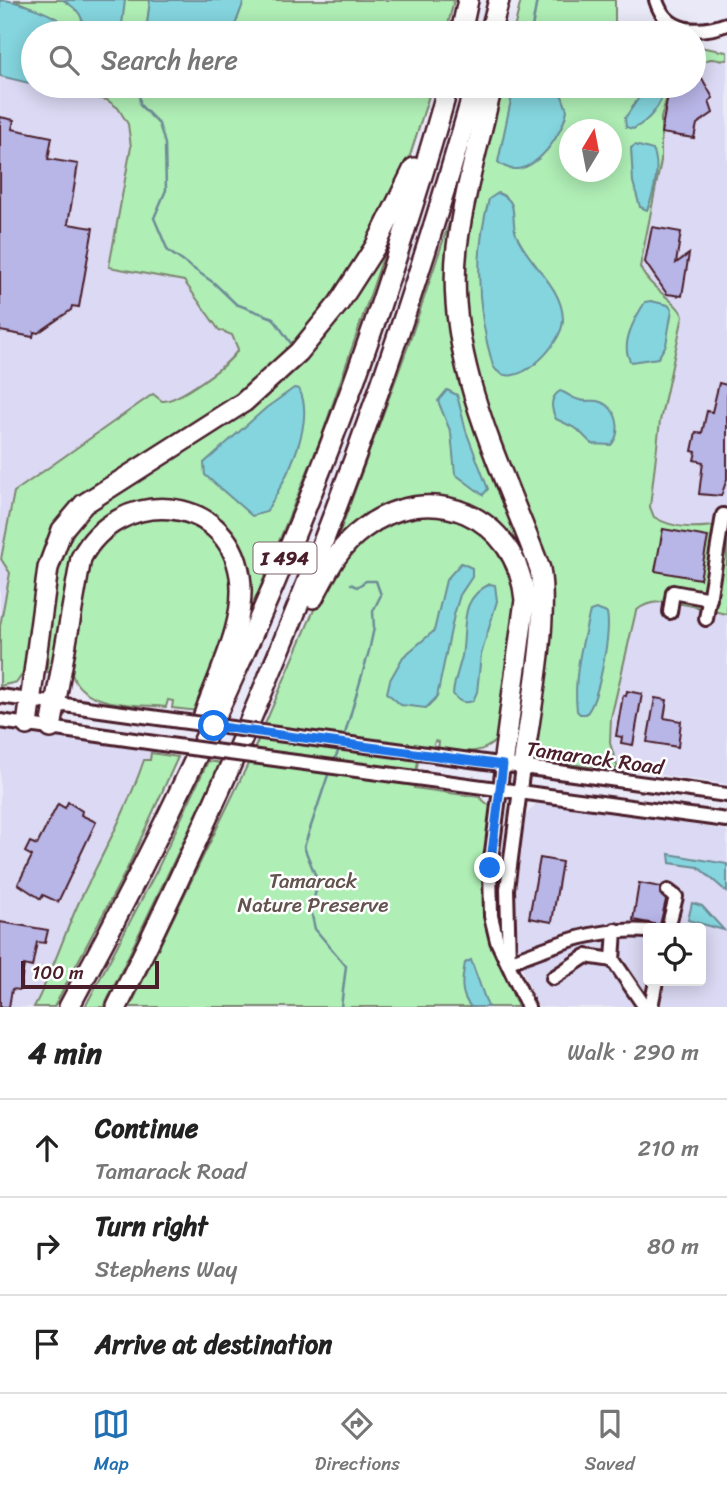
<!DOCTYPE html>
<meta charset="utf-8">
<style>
:root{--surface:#fff;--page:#f2f2f2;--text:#222;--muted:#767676;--line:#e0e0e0;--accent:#1f6fb2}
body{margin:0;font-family:Sriracha,sans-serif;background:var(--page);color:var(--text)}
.controls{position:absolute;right:21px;bottom:21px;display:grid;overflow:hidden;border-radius:7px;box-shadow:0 4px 18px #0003}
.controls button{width:63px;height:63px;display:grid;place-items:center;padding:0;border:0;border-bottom:2px solid var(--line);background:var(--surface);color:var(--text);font:35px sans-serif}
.compass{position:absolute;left:559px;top:119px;width:63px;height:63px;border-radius:50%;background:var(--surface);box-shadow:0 4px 18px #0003;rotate:10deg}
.scale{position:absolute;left:21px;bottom:18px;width:138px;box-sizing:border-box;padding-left:7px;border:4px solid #4a1f2b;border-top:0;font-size:19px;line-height:24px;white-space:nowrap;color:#4a1f2b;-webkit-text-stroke:5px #fff;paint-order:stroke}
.stop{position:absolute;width:21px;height:21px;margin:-16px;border:5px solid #1a73e8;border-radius:50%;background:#fff}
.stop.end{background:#1a73e8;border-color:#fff;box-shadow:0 2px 7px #0008}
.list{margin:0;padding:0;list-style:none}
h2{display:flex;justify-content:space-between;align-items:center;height:91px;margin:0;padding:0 28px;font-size:30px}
h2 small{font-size:23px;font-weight:400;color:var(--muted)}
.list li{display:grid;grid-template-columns:46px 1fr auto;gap:21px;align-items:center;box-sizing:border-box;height:98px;padding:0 28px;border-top:2px solid var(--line)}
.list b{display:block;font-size:26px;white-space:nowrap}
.list p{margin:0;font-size:23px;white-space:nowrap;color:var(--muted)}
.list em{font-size:23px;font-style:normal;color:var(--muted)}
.icon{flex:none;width:38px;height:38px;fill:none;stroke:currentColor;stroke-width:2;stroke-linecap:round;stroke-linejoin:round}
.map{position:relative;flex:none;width:727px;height:1007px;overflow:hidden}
.search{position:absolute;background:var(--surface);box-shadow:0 4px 18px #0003;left:21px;right:21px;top:21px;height:77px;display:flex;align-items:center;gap:18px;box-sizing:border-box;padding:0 24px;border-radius:38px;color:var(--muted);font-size:26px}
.sheet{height:385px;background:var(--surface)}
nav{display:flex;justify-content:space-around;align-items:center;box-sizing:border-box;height:98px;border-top:2px solid var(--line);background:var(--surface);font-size:19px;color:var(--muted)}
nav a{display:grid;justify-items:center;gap:4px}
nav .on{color:var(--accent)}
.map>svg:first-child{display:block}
.built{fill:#dbd9f3;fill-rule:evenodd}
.green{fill:#afeeb5;stroke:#7c8670;stroke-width:2;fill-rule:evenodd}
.water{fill:#84d5de;stroke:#6d8c96;stroke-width:2}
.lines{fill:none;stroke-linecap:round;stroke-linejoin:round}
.stream{stroke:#6d8c96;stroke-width:2.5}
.building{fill:#b8b5e7;stroke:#4a1f2b;stroke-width:2}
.minor-casing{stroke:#4a1f2b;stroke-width:18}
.highway-casing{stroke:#4a1f2b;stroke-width:24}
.minor{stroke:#fff;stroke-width:12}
.highway{stroke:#fff;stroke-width:19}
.minor-bridge-casing{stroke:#4a1f2b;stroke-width:18;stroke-linecap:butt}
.minor-bridge{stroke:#fff;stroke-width:12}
.route{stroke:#1a73e8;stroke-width:9}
.labels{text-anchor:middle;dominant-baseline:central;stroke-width:5;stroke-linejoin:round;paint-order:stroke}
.shield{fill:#fff;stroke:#80626b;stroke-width:2}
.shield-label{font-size:19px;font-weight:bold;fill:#4a1f2b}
.street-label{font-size:21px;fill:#4a1f2b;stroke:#fff}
.park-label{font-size:21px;fill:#63534e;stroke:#fff}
</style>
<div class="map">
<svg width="727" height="1007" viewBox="0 0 727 1007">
<rect width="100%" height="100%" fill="#eae9f8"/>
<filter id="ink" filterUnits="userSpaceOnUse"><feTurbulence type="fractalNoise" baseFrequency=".0143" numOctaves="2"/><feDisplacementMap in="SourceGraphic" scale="14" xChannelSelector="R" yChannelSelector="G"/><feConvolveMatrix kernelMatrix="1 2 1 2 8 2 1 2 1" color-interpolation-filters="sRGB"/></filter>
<g filter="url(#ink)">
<g class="built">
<polygon points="0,0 454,0 446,33 33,33 33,86 432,86 400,187 140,461 97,483 77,501 23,676 15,683 0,686"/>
<path d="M694,46l33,6v732l-167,-23 -11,-4 -10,-12 9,-122 -49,-537h195zM570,130h42v42h-42z"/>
<polygon points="0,727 167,750 165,755 178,757 127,869 54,1007 0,1007"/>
<path d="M538,802l118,15 71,14v176h-189l-13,-30 -11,-42 -2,-39 13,-80zM648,928h53v53h-53z"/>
</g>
<g class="green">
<polygon points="14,0 150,0 146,33 60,33 65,27 63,22"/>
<polygon points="244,0 454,0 446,33 232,33"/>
<polygon points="521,0 615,0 615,27 622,33 513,33"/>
<polygon points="694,46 727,52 727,60 710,59 694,65"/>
<path d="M46,86h386l-32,101 -60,103 -67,81 -133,90 -43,22 -20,18 -51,168 -9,13 -17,4v-60l10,-53 -9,-14 13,-67 139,-98 9,7c15,1 70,-38 76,-52l-6,-14 -13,-5 -35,-49 -75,-14 22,-120 -3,-23 -10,-16 -11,-8z"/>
<path d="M499,86h171l-9,32v43l-21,106c10,23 37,33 43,49l-23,105 -10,86 4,10c22,14 49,11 73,7v90c-24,-4 -71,-23 -91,-3l-25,107 -1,25 8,26c-26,-3 -68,0 -80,-27l10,-119 -76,-265 -7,-52 1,-60zM570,130h42v42h-42z"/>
<polygon points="449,223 453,224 453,300 531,573 510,538 444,501 335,545 408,346"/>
<path d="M383,244l4,2 -66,192 -72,177 -5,-2 3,-13 -42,-85 -101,5 -53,153 -4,-1c2,-55 3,-121 45,-162l135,-91z"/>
<path d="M159,514c13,4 36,6 46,15 58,46 12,128 -7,182l-26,-3 1,-7 -5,-1 -2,7c-28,-3 -84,1 -94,-33l16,-110 25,-34z"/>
<path d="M410,514l43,2 40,23 25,45 -19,151c-12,22 -40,17 -61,14l1,-7 -4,-1 -2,8 -13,-2 -6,41 65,9 11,9 3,140 25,61h-388l117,-241 69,-161 27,-46 33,-30z"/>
<path d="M151,753l27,4 -51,112 -73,138h-20c18,-34 29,-70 45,-105 23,-47 48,-92 65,-142h6z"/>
<polygon points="208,761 221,763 104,1007 85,1007 157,870"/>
</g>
<g class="water">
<path d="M0,0c15,0 55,14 65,25l-5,8h-27v51l-33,-8z"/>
<path d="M63,0h62l-4,33h-40c6,-16 -5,-25 -18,-33z"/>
<polygon points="150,0 244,0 244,1 232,33 146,33"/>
<path d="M514,86h39l9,10 5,14c-4,26 -40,78 -69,52z"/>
<path d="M647,86h19c-5,19 -15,34 -33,43l-7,-2 -1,-9z"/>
<path d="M635,145l18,5c8,15 1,44 -6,60l-7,-3 -7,-25 -2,-34z"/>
<path d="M498,193c22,8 12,24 18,41 11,29 46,51 47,85 1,25 -51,78 -70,47 -16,-55 -19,-112 -4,-167z"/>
<path d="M651,301l17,4 4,5 -6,35 -8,13 -27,4c-12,-17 4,-44 14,-60z"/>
<path d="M294,388l5,1c18,34 -15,94 -33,123l-14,4 -47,-41 -1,-12 62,-55z"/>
<polygon points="447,390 457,395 466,431 488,489 483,495 455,474 451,433 438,401"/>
<path d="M560,391c7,2 13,8 20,9 5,2 11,0 17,1 20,4 27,30 14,44l-19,-1 -15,-15 -21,-10c-5,-10 -7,-21 4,-28z"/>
<polygon points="461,563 472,568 472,577 460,595 454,615 437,697 426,708 401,705 387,693 390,680 403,657 434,631 446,580"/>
<path d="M490,584l5,1 2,16 -16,54 -4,37 -4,9c-10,3 -14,1 -20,-7 1,-13 6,-25 9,-38 5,-29 -4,-57 28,-72z"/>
<path d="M596,609l11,4c4,19 -8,88 -21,101h-6l-3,-3c-4,-34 5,-67 13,-100z"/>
<polygon points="669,854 727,864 727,892 698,867 670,863"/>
<polygon points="692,903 702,906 724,930 688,920"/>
<path d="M471,960l17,47h-17c-12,-13 -9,-28 -6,-44z"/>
</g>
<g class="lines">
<g class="stream">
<polyline points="531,33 537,0"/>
<polyline points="139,86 140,105 159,124 165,144 166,190 154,218 168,251 214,283 236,304 273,318 290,342"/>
<polyline points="344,737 369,651 374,628 373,611 381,595 376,581 366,581 357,587 351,584"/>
<polyline points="333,763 340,747"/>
<polyline points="329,772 304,847 318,882 311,911 315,929 346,966 341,1007"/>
</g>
</g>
<g class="building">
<polygon points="699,73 713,98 709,101 713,113 697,124 694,138 661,133 668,95 685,86 694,86 694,77"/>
<polygon points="0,117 14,120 12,129 52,137 48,159 78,164 68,224 93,228 79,307 72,306 71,310 38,333 34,332 33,337 0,331"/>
<polygon points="652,227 681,232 676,263 689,254 682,296 667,294 645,262"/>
<polygon points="719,383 727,385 727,479 721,496 699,494 703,462 694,460 696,452 692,451 696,432 702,433 707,411 712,412"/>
<polygon points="663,529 708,537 700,579 655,571"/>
<polygon points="627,691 642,694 633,745 621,743 622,737 616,736 623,695 626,696"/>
<polygon points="655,698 667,700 664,718 681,721 678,747 647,742"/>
<polygon points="68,802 82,811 81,815 96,822 58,902 43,895 41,899 18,884 32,856 25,852 30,842 37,845 58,804 65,808"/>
<polygon points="540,858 562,862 552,922 529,918"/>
<polygon points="639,883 661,887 660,894 666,900 660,925 633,920"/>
<polygon points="0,922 48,930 45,943 37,942 32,967 24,965 20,990 12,989 9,1007 0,1007"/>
</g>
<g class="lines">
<defs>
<g id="minor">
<path d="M656,0c10,34 43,34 71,24"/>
<polyline points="670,612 673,592 710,599"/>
<polyline points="706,619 723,515"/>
<polyline points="0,696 180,721"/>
<polyline points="0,721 169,745"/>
<polyline points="419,753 727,795"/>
<polyline points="503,765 490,868 491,916 497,941 528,1007"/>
<polyline points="416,778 727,820"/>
<polyline points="668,891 676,897 668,928"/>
<polyline points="613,960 645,1007"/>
<polyline points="509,962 507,889 523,767"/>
<path d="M509,962c47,-18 88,-35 139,-31"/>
<polyline points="553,978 586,956 613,960 615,930"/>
<polyline points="651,1007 656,981"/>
</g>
<g id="highway">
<polyline points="461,33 468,0"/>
<polyline points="490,33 499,0"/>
<path d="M492,86c-12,53 -28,106 -35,161 -13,113 45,220 83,322 9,56 -10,140 -17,198"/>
<path d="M313,598c14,-26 25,-51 50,-69 67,-51 154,-14 162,71l-22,165"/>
<polyline points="27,725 48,568 62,530 84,504 244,402 299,352 339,303 375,247 414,168"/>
<path d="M51,728l30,-170c37,-71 146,-66 159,18 7,45 -21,97 -36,139"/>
<path d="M69,1007c130,-240 244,-489 327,-749 18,-57 37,-114 52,-172"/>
<path d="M117,1007c148,-296 269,-603 358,-921"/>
</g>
</defs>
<use href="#minor" class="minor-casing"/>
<use href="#highway" class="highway-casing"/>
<use href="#minor" class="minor"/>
<use href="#highway" class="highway"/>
<defs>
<g id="minor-bridge">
<polyline points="180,721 419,753"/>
<polyline points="169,745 416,778"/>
</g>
</defs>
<use href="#minor-bridge" class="minor-bridge-casing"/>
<use href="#minor-bridge" class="minor-bridge"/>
</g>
</g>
<g class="lines" filter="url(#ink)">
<polyline class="route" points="214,726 503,765 490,868"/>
</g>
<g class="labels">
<rect class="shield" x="253.5" y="542.5" width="63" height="31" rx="5"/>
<g class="shield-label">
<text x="285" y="558">I 494</text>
</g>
<g class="street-label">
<text transform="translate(595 758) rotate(8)">Tamarack Road</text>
</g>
<g class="park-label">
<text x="313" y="881">Tamarack<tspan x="313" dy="24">Nature Preserve</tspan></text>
</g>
</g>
</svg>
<div class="controls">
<button><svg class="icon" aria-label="locate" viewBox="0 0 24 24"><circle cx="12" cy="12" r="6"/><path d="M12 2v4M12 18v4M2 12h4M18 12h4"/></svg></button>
</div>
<svg class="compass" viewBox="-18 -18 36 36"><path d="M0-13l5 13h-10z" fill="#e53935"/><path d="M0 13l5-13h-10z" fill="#767676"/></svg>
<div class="scale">100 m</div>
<div class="stop" style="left:214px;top:726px"></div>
<div class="stop end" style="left:490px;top:868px"></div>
<div class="search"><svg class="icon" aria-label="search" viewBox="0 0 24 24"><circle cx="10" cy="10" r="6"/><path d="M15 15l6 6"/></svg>Search here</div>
</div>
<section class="sheet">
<h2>4 min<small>Walk · 290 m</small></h2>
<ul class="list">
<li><svg class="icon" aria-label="ahead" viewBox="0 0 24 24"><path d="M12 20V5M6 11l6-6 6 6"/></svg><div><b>Continue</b><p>Tamarack Road</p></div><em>210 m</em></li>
<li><svg class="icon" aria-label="right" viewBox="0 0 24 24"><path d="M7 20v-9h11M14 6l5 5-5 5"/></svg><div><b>Turn right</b><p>Stephens Way</p></div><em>80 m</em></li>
<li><svg class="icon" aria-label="arrive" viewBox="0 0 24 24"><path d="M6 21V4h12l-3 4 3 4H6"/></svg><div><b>Arrive at destination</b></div></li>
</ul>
</section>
<nav>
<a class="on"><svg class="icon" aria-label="map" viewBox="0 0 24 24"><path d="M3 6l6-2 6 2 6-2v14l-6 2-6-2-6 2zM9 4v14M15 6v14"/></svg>Map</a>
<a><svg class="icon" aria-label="directions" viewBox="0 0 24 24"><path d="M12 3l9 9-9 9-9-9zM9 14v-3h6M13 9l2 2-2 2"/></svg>Directions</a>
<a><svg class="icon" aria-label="saved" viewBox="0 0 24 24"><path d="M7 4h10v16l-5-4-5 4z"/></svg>Saved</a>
</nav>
